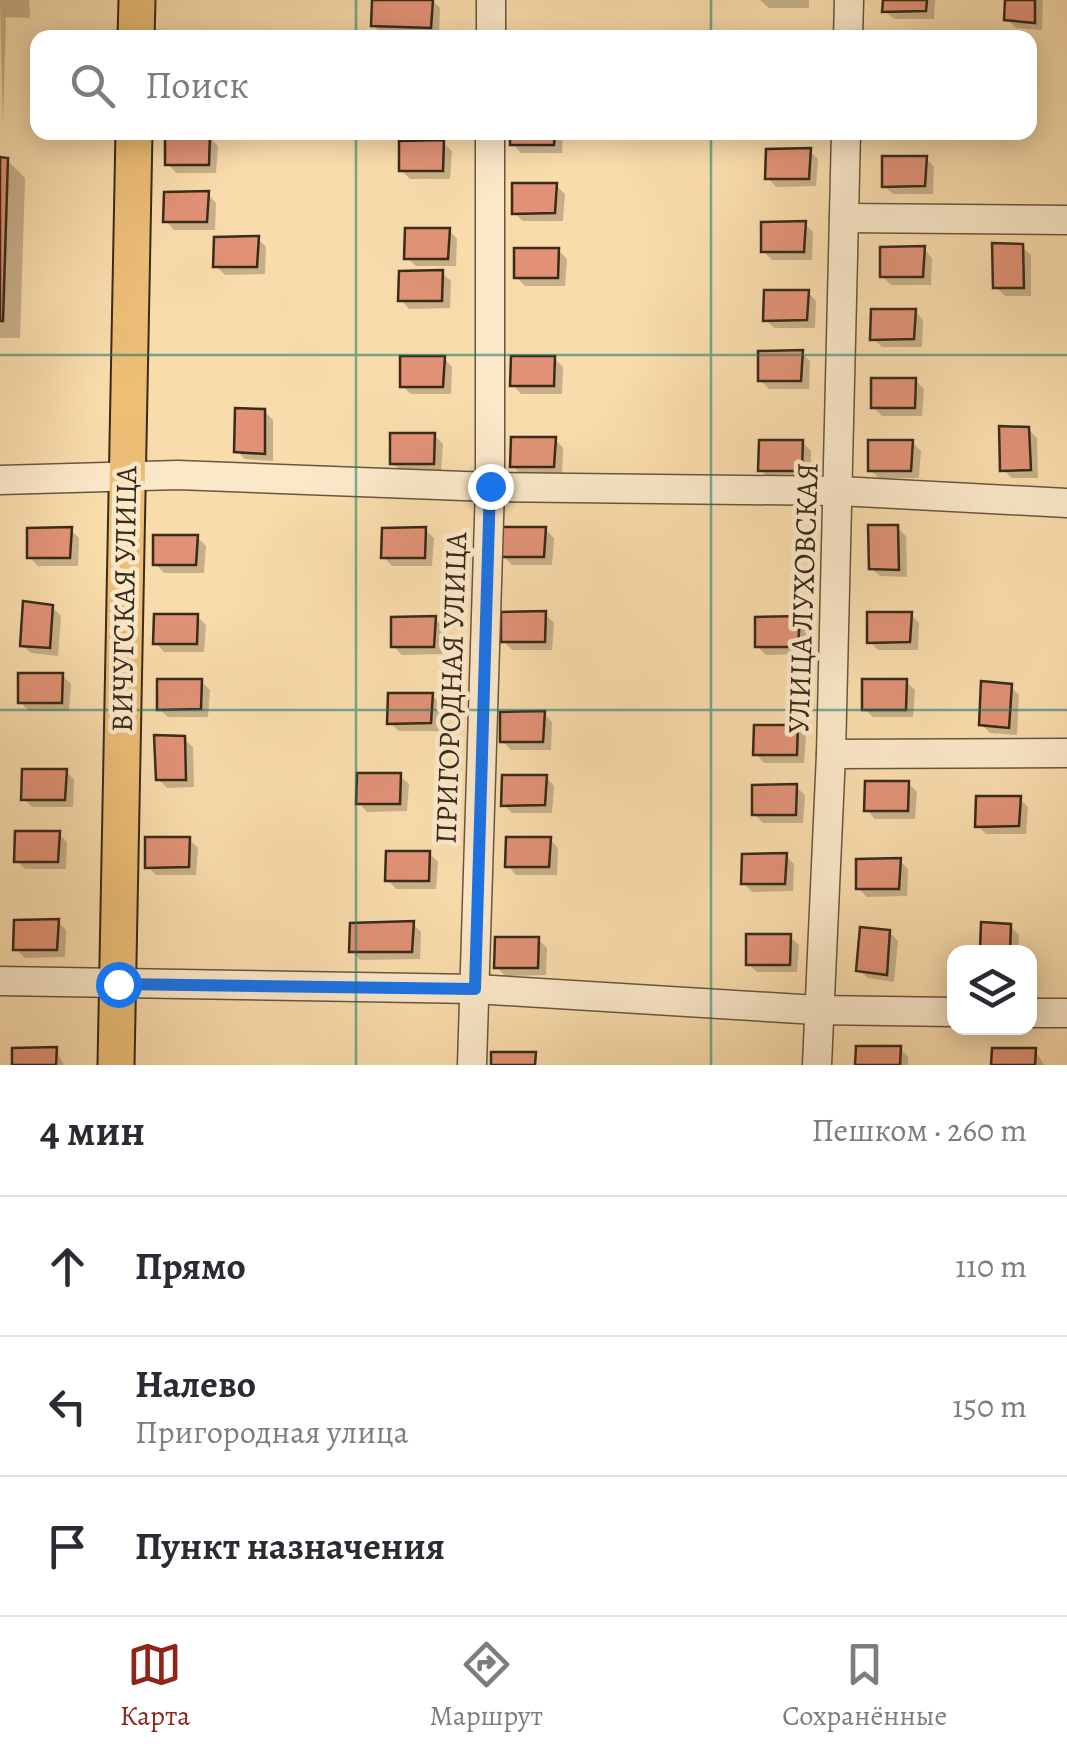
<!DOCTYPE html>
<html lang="ru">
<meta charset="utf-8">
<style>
:root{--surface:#fff;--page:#f2f2f3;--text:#2b2b33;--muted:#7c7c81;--line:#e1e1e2;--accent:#8f2418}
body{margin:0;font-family:Alegreya,serif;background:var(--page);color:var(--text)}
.controls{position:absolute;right:30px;bottom:30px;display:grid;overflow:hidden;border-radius:20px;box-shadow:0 5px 25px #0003}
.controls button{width:90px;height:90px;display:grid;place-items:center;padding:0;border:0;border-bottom:2px solid var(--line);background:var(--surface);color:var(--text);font:50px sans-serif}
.stop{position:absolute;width:30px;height:30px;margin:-22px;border:8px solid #1a73e8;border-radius:50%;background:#fff}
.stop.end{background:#1a73e8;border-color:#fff;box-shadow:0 2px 10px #0008}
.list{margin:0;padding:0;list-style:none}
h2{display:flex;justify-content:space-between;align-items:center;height:130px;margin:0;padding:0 40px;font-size:42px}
h2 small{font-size:32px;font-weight:400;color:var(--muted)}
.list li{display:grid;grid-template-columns:65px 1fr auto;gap:30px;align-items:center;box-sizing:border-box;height:140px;padding:0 40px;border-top:2px solid var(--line)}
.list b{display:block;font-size:38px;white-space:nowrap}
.list p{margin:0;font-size:32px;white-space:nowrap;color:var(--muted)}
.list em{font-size:32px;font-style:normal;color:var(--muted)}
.icon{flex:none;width:55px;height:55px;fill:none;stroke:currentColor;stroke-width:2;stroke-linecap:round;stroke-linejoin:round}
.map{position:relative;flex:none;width:1067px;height:1065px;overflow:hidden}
.search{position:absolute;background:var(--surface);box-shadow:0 5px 25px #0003;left:30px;right:30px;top:30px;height:110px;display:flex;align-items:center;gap:25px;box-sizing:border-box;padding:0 35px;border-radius:20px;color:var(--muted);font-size:38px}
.sheet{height:550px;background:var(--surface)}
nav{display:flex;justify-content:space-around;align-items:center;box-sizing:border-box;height:140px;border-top:2px solid var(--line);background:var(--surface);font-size:28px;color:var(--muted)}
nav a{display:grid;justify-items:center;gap:5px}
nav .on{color:var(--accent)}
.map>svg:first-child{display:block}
.shadow{fill:#0003}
.building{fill:#e19276;stroke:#392a1a;stroke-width:2.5}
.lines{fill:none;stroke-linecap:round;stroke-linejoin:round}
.minor-casing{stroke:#69563e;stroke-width:31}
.major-casing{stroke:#392a1a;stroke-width:39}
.minor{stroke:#fbe8c9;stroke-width:28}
.major{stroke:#ecbe76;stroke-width:35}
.route{stroke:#1a73e8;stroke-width:12}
.grid{fill:none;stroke:#0f766e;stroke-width:2.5;stroke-opacity:0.55}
.labels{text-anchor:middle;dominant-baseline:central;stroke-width:9;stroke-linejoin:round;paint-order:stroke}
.street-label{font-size:30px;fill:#392a1a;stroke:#fbe8c9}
</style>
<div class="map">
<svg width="1067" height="1065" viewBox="0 0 1067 1065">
<rect width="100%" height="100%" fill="#f9dcac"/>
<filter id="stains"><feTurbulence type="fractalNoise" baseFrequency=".002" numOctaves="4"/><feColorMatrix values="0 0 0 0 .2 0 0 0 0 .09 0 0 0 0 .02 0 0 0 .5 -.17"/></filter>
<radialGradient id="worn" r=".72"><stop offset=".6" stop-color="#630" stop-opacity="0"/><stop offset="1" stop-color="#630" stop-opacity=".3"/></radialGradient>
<g class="shadow">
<polygon points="0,0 29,0 30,18 6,17 3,126"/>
<polygon points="374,0 432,0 440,8 439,35 382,34 373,25"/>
<polygon points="760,0 809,0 809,8 769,8"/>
<polygon points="885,0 935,0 934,19 894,19 885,11"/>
<polygon points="1007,0 1043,0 1042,30 1016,28 1007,19"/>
<polygon points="513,132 563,132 562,153 521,153 513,144"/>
<polygon points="209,137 218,146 216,173 176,173 168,164"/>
<polygon points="443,143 452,151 450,179 410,179 401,170"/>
<polygon points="810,151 818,159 816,186 776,187 768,178"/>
<polygon points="926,158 934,167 933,194 893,194 884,186"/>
<polygon points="0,160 7,160 25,178 20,338 0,338"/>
<polygon points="556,185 565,194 563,221 523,221 514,213"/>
<polygon points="208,194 216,203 215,230 174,230 166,221"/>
<polygon points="805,224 813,232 812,260 772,260 763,251"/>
<polygon points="449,230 457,239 456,266 416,266 407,258"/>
<polygon points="258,239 266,247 265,274 225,275 216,266"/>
<polygon points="1022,247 1031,255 1031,296 1005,296 996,287"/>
<polygon points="924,249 932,258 931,285 891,285 882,276"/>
<polygon points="558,250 567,259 565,286 525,286 516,277"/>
<polygon points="442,273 451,281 450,308 409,309 401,300"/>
<polygon points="808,292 816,301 815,328 774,328 766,320"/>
<polygon points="915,311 923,320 922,347 882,347 873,339"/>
<polygon points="802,353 810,361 809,389 769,389 760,380"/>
<polygon points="444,358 452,367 451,394 411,394 402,386"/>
<polygon points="554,358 563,367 562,394 521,394 513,385"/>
<polygon points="915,380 924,389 922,416 882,416 873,407"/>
<polygon points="264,411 273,420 273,461 245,459 237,451"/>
<polygon points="1028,429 1037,438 1038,478 1012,478 1003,470"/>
<polygon points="434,435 443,444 441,471 401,471 392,463"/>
<polygon points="555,439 563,448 562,475 521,475 513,466"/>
<polygon points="802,442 811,451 810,478 769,478 761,470"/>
<polygon points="912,442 921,451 919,478 879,478 870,470"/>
<polygon points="897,527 906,536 907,577 880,576 871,568"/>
<polygon points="545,529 554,538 552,565 512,565 503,556"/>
<polygon points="71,530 79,538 78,566 38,566 29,557"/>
<polygon points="425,530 434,538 432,566 392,566 384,557"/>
<polygon points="197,537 206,546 204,573 164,573 155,564"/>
<polygon points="52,607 61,616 58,656 31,653 22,645"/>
<polygon points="545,614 554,623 552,650 512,650 503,641"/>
<polygon points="911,614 919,623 918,650 878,650 869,641"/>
<polygon points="197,616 206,625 204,652 164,652 156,643"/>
<polygon points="435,619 444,627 442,654 402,655 393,646"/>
<polygon points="799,619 807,627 806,654 766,655 757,646"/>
<polygon points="62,675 71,684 69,711 29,711 20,702"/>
<polygon points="201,681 210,690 208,717 168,717 159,709"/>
<polygon points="906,681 915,690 913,717 873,717 864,709"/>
<polygon points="1010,686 1019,695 1017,735 990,733 981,724"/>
<polygon points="432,695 440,704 439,731 399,731 390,723"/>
<polygon points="544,714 552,722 551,750 511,750 502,741"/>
<polygon points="797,727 806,736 804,763 764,763 756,754"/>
<polygon points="184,739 193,747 194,787 167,788 158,779"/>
<polygon points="66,771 74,780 73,807 32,807 24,799"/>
<polygon points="400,776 409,784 407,811 367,812 359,803"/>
<polygon points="546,777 554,786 552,813 512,813 504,805"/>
<polygon points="908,783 917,792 915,819 875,819 867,810"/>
<polygon points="796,787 805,795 803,823 763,823 754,814"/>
<polygon points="1020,799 1028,807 1026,834 986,834 978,826"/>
<polygon points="59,834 67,842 66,869 25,869 17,861"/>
<polygon points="189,839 198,848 196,875 156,875 148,867"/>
<polygon points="550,839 558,848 557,875 516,875 508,866"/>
<polygon points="429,853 438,862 436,889 396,889 388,880"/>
<polygon points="786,856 794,864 793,891 752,892 744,883"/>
<polygon points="900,861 908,869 907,896 867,897 858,888"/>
<polygon points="58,922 66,930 65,957 25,958 16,949"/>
<polygon points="413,924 421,932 420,959 360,960 352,951"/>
<polygon points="983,924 1010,926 1019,935 1018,952 982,952"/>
<polygon points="889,932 898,941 894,982 868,978 859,970"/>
<polygon points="790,937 799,945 797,972 757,972 748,964"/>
<polygon points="538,939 547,948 546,975 505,976 497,967"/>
<polygon points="900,1048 908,1057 908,1065 858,1065"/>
<polygon points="56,1050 64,1065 14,1065"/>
<polygon points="1035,1050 1044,1065 994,1065"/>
</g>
<g class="building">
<polygon points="372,0 433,0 431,28 371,26"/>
<polygon points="883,0 927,0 926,11 882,12"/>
<polygon points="1005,0 1035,0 1035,23 1004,20"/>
<polygon points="510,132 555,132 554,145 510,145"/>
<polygon points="165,135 210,135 209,165 165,165"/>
<polygon points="444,140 443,171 399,171 399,141"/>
<polygon points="811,148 809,179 765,179 766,149"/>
<polygon points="882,156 927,156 925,186 882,187"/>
<polygon points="0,157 8,158 3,321 0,321"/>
<polygon points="512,183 557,183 555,213 512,214"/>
<polygon points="209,191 207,222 163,222 164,192"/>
<polygon points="806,221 804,252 761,252 761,222"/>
<polygon points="405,228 450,228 448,259 404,259"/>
<polygon points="259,236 257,267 213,267 214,237"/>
<polygon points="992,243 1023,244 1024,288 993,288"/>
<polygon points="925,246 923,277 880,277 880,247"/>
<polygon points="514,248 559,248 558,278 514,278"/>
<polygon points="443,270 442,301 398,301 399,271"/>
<polygon points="764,290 809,290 807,320 763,321"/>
<polygon points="871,309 916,309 914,339 870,340"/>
<polygon points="803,350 801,381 758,381 758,351"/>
<polygon points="400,356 445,356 443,387 400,387"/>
<polygon points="511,356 555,356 554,386 510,386"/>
<polygon points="871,378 916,378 915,408 871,408"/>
<polygon points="235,408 265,409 265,454 234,452"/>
<polygon points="999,426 1029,427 1031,470 1000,471"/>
<polygon points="390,433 435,433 434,464 390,464"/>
<polygon points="511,437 556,437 554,467 510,467"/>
<polygon points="759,440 803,440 802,471 758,471"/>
<polygon points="868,440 913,440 911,471 868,471"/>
<polygon points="868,525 898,525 899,570 869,569"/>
<polygon points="72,527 70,558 27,558 27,528"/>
<polygon points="426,527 425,558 381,558 382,528"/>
<polygon points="501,527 546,527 544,557 501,557"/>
<polygon points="153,535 198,535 196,565 153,565"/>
<polygon points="23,601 53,605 50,648 20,646"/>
<polygon points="546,611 545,642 501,642 501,612"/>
<polygon points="867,612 912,612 910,642 867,643"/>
<polygon points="154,614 198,614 197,644 153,644"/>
<polygon points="436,616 434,647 391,647 391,617"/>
<polygon points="800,616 798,647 755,647 755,617"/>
<polygon points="18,673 63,673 62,703 18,703"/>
<polygon points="157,679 202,679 201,709 157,710"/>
<polygon points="862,679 907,679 906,710 862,710"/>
<polygon points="981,681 1012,684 1009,728 979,725"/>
<polygon points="388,693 433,693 431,723 387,724"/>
<polygon points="545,711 543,742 500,742 500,712"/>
<polygon points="754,725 798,725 797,755 753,755"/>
<polygon points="154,735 185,736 186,780 156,780"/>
<polygon points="22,769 67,769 65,800 21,800"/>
<polygon points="357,773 401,773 400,804 356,804"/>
<polygon points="502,775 547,775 545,805 501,806"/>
<polygon points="865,781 909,781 908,811 864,811"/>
<polygon points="797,784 796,815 752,815 752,785"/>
<polygon points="976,796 1021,796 1019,826 975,827"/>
<polygon points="15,831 60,831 58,862 14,862"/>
<polygon points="145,837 190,837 189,867 145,868"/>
<polygon points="506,837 551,837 549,867 505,867"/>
<polygon points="386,851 430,851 429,881 385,881"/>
<polygon points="787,853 785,884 741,884 742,854"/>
<polygon points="901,858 899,889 856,889 856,859"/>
<polygon points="59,919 57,950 13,950 14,920"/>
<polygon points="414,921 412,952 349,952 350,923"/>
<polygon points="981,922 1011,924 1010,952 980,952"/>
<polygon points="860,927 890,930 887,975 856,971"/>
<polygon points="746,934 791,934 790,965 746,965"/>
<polygon points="495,937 539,937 538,968 494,968"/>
<polygon points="856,1046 901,1046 900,1065 855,1065"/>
<polygon points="57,1047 56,1065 12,1065 12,1048"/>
<polygon points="992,1048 1036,1048 1035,1065 991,1065"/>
<polygon points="491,1052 536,1052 535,1065 491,1065"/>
</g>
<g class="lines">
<defs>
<g id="minor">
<polyline points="491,38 491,0"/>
<polyline points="848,38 849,0"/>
<polyline points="844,218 1067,220"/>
<polyline points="0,480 178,475 490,487 839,491 1067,503"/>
<polyline points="831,754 1067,753"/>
<polyline points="0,981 475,989 817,1010 954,1012"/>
<polyline points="1030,1013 1067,1013"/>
<polyline points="472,1065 490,487 490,132"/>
<polyline points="817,1065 831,754 846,132"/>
</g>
<g id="major">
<polyline points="136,38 137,0"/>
<polyline points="116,1065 134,132"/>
</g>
</defs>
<use href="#minor" class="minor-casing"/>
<use href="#major" class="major-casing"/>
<use href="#minor" class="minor"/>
<use href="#major" class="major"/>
</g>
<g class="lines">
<polyline class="route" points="118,984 475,989 490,486"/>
</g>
<path class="grid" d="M356,0v38M711,0v38M356,132v933M711,132v933M0,355h1067M0,710h1067"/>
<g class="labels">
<g class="street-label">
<text transform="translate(803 598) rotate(-88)">УЛИЦА ЛУХОВСКАЯ</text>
<text transform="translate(124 599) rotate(-89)">ВИЧУГСКАЯ УЛИЦА</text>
<text transform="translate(451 688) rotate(-88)">ПРИГОРОДНАЯ УЛИЦА</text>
</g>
</g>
<rect width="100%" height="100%" filter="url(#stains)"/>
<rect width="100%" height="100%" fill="url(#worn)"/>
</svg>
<div class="controls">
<button><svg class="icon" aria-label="layers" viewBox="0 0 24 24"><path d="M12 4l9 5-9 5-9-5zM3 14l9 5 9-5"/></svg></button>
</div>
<div class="stop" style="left:118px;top:984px"></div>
<div class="stop end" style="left:490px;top:486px"></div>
<div class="search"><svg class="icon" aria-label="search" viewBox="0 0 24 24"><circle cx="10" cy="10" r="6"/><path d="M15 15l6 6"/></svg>Поиск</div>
</div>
<section class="sheet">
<h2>4 мин<small>Пешком · 260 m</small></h2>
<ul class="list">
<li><svg class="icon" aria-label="ahead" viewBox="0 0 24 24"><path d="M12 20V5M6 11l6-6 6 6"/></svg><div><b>Прямо</b></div><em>110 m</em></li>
<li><svg class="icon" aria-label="left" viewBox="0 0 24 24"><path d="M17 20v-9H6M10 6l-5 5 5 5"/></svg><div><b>Налево</b><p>Пригородная улица</p></div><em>150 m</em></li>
<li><svg class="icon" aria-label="arrive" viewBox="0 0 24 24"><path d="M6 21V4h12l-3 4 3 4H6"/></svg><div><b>Пункт назначения</b></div></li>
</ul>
</section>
<nav>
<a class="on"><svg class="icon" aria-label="map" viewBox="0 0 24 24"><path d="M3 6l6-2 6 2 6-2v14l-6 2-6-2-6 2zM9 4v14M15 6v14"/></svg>Карта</a>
<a><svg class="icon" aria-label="directions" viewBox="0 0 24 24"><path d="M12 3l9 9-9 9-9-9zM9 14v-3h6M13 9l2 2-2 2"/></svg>Маршрут</a>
<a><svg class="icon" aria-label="saved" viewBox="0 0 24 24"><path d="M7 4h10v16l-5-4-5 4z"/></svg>Сохранённые</a>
</nav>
